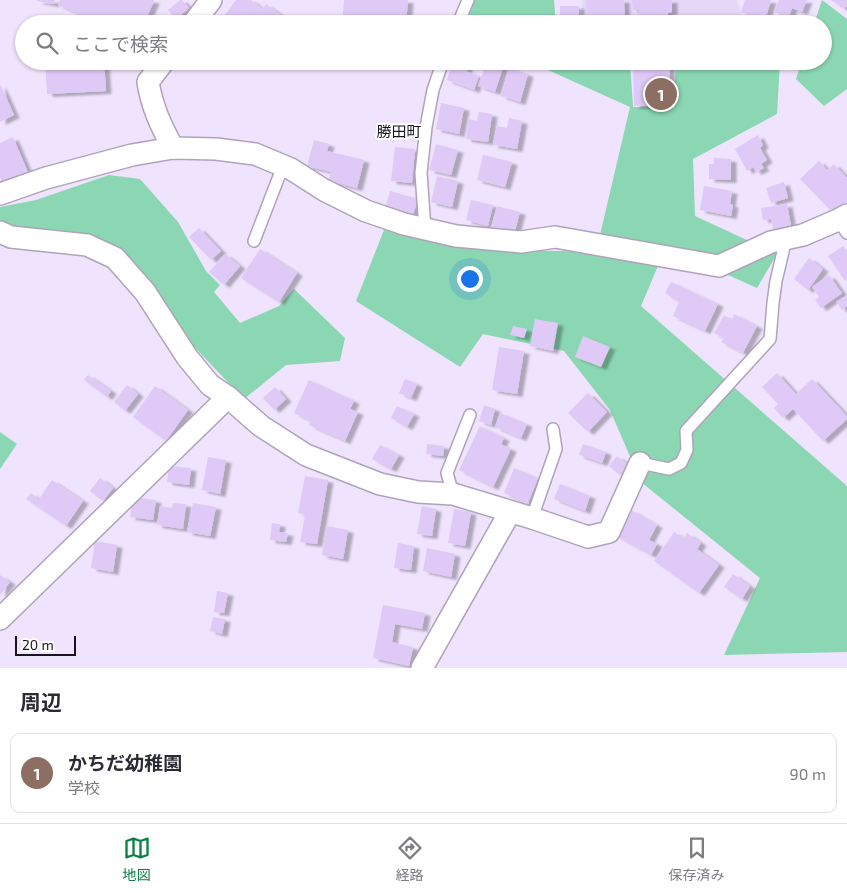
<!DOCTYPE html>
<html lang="ja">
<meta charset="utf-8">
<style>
:root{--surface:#fff;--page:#f2f2f3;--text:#2b2b33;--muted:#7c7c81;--line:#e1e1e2;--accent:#0b8043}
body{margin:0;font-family:"Exo 2","Noto Sans JP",sans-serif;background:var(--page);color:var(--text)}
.scale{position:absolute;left:15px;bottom:12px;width:61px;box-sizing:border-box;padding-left:5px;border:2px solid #18141d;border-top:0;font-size:14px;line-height:18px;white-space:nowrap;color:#18141d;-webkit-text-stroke:4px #fff;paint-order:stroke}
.you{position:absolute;left:469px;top:278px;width:18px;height:18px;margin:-12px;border:4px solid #fff;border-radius:50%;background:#1a73e8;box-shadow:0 0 0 8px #1a73e833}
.badge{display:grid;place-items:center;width:32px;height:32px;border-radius:50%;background:var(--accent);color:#fff;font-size:16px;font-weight:700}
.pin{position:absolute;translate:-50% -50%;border:2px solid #fff;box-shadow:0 1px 5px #0006}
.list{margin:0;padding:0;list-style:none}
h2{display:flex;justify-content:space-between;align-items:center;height:65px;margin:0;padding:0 20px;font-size:21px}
h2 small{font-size:16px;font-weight:400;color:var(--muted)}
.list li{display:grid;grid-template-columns:32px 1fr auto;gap:15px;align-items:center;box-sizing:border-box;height:80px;margin:0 10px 10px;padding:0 10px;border:1px solid var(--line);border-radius:10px}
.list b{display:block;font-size:19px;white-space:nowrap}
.list p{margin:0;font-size:16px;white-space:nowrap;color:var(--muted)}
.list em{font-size:16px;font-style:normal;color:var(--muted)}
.icon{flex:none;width:28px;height:28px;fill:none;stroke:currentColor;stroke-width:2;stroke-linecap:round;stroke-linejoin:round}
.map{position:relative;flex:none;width:847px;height:668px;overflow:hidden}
.search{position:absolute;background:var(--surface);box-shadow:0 1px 4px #0004;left:15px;right:15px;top:15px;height:55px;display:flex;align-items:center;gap:12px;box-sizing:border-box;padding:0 18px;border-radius:28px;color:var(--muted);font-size:19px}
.sheet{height:155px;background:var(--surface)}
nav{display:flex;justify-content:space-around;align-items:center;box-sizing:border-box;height:70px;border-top:1px solid var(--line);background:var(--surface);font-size:14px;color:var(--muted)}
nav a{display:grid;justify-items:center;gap:2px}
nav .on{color:var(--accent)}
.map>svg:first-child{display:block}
.built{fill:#e6d6f7}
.green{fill:#8bd6b3}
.building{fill:#dfc9f6;filter:url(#shadow)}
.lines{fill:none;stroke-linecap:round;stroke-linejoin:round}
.service-casing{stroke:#afa3bb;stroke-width:14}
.minor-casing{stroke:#afa3bb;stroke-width:24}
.service{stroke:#fff;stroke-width:11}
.minor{stroke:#fff;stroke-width:21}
.labels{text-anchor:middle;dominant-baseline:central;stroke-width:4;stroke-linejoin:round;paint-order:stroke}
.neighbourhood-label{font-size:15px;fill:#18141d;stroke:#fff}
</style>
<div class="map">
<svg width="847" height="668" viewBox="0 0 847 668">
<defs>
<filter id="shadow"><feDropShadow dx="5.5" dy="3" stdDeviation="1" flood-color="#0004"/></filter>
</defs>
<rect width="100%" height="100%" fill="#f0e3fd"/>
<polygon class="built" points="582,0 737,0 741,14 772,24 583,24"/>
<g class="green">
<polygon points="475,0 554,0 556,24 466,24"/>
<polygon points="822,0 847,19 847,89 824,106 796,79 802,61 823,61 823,24 814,24"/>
<polygon points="528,61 630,61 633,107 674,108 676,61 780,61 777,114 693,159 695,216 777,254 757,288 666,247 641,306 847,486 847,652 724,655 760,578 641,482 610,410 564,351 483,334 460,367 356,301 384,230 484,249 596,252 630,107"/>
<polygon points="109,175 140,179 178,222 206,271 220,285 214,292 240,323 279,306 294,289 345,338 340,361 286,365 244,399 180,332 76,234 6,225 0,222 0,207 36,200"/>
<polygon points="0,432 17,444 0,469"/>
</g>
<g class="building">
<polygon points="37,0 55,0 54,4 37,1"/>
<polygon points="60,0 153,0 154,1 144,24 104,24 58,5"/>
<polygon points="180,0 182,0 189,8 176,19 168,10"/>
<polygon points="236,0 251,0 263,9 266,4 281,15 278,20 283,24 234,24 224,16"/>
<polygon points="344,0 408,0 406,24 342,23"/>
<polygon points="586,0 624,0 625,24 587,24"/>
<polygon points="632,0 672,0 672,12 668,13 668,24 639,24 639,10 633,10"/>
<polygon points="745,0 771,0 765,20 741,12"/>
<polygon points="779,0 807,0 802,12 792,8 789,17 774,12"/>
<polygon points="831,0 847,0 847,6 844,9"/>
<rect x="560" y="6" width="19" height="18"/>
<polygon points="56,61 104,61 106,91 47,94 45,62"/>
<polygon points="453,61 469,61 466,71 479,76 474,90 447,80"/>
<polygon points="487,61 496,61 504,64 495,92 478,86"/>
<polygon points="633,61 669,61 670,92 666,91 666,105 634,106"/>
<polygon points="509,68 528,74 520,102 501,96"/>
<polygon points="0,84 14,115 0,122"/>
<polygon points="441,103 464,108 459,134 436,129"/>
<polygon points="479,112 492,114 488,142 466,139 469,119 477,121"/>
<polygon points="509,118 522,121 517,149 493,145 497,126 507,128"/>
<polygon points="758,135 763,145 760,148 767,160 761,164 764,168 756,172 753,167 747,171 735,149"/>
<polygon points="13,137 29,175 4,186 0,177 0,143"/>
<polygon points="314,140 329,144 327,151 364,160 357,188 328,181 331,172 307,166"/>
<polygon points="436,144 458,150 451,175 429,170"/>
<polygon points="395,147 415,149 412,183 391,181"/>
<polygon points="483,155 512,162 505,187 477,180"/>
<polygon points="714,158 731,159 731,180 709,179 709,164 714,164"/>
<polygon points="819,161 827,170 834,164 847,178 847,203 835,215 800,179"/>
<polygon points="437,176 458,181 452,207 431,202"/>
<polygon points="784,182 788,198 771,203 766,188"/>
<polygon points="704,186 732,191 730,204 733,205 731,216 700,210"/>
<polygon points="390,191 418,199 412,218 385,209"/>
<polygon points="471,200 493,205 488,226 466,220"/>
<polygon points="787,204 791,226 773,229 771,219 763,220 761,208"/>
<polygon points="497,206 520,212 514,234 491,227"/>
<polygon points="199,228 221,251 211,260 189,237"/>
<polygon points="843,246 847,252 847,279 845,281 828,256"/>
<polygon points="260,249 297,273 279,302 241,278"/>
<polygon points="225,254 240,266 224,285 209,272"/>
<polygon points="809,258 823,269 808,290 794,279"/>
<polygon points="829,275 842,293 821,308 815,300 819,297 812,287"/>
<polygon points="671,282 718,304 705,331 673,316 679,302 665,293"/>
<polygon points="847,295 847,306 842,310 836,302"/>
<polygon points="734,314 757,326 743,353 721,342 724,338 714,333 724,315 732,320"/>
<polygon points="535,319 558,323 553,351 530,346"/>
<polygon points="513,326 527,329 524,338 510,335"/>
<polygon points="583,336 610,347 601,367 575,357"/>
<polygon points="499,347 524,351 517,394 492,390"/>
<polygon points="777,373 796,394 812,379 847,416 847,419 823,441 793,409 783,418 774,408 778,404 762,387"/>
<polygon points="88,375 111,391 107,397 84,380"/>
<polygon points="405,379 417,384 411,398 399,393"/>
<polygon points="309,380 354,401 350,409 358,412 345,441 309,425 311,421 294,413"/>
<polygon points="127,385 138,394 125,411 114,402"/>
<polygon points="155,386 188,410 166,441 133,417"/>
<polygon points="275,387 286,399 274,410 263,398"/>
<polygon points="588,393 607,412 588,432 568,413"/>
<polygon points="484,405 495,409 491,425 479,421"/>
<polygon points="397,406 414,414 407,427 391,418"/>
<polygon points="500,413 527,424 521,438 495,427"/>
<polygon points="480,426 504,438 501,444 511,449 493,487 459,470"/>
<polygon points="427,444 444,446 443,456 426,454"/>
<polygon points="583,444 606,452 602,463 579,455"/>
<polygon points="380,445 399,455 391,469 372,459"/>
<polygon points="617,456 632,468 624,478 609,466"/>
<polygon points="208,457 226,460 220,494 202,490"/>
<polygon points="169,466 191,468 189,485 167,482"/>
<polygon points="514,468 538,478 528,503 504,493"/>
<polygon points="305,476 328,480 317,544 300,542 305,515 298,513"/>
<polygon points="100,478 113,488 103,501 90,491"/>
<polygon points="52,480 83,501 66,526 26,499 31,493 39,499"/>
<polygon points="560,484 590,496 585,511 554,499"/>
<polygon points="133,497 156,500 153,520 130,517"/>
<polygon points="173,503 186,504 183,529 157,525 160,506 172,508"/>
<polygon points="193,503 216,507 210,536 187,532"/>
<polygon points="422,506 436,509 432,536 417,534"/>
<polygon points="454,509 471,512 465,546 448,543"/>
<polygon points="631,510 657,525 649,540 657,544 651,555 616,536"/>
<polygon points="272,523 280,524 279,532 288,533 286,542 270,540"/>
<polygon points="327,526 348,530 343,559 322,555"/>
<polygon points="674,532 684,538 687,533 701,543 697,549 719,565 699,593 654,561"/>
<polygon points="95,541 117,545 113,572 91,568"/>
<polygon points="398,543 414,546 411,570 394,568"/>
<polygon points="427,548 455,554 451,577 423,571"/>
<polygon points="733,574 750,586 742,599 724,587"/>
<polygon points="0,575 10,582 0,595"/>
<polygon points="217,591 228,593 224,613 214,612"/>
<polygon points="383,605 425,613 422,629 395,624 392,642 413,647 409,666 373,658"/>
<polygon points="213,617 225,619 222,634 210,631"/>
</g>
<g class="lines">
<defs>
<g id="service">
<polyline points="458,24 468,0"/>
<polyline points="838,220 847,233"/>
<polyline points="425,229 421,173 426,127 433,90 443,61"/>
<polyline points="254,241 283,166"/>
<polyline points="640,463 669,469 681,463 687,450 686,431 770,339 773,303 776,281 786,239"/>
<polyline points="453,494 447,473 470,415"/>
<polyline points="532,518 556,449 553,429"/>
</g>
<g id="minor">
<polyline points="193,24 211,0"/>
<path d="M164,61l-16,21c4,25 13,44 25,66"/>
<polyline points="0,194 46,178 132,155 173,148 216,149 255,154 291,169 324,190 366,211 404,224 456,236 521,242 555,237 719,266 771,242 803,235 838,220 847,215"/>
<polyline points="0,232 11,237 87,245 115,258 145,292 187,357 210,385 228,397 261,426 306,455 380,484 418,492 453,494 532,518 588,537 609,532 640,463"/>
<polyline points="0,619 228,397"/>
<polyline points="422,668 510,512"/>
</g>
</defs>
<use href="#service" class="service-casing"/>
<use href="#minor" class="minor-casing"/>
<use href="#service" class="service"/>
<use href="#minor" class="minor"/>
</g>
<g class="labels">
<g class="neighbourhood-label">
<text x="399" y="131">勝田町</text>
</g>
</g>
</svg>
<div class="scale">20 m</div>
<div class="you"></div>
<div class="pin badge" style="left:661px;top:94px;background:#8d6e63">1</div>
<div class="search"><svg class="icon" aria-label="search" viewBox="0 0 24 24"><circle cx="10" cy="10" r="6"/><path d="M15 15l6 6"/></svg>ここで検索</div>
</div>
<section class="sheet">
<h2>周辺<small></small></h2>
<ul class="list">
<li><span class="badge" style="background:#8d6e63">1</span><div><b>かちだ幼稚園</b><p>学校</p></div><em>90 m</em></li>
</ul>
</section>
<nav>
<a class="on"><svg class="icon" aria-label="map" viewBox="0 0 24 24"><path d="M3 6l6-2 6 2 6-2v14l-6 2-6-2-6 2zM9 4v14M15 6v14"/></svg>地図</a>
<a><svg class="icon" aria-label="directions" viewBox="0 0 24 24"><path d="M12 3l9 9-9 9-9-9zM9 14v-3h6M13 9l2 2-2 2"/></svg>経路</a>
<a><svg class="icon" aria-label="saved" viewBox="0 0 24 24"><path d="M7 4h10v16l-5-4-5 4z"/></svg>保存済み</a>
</nav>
